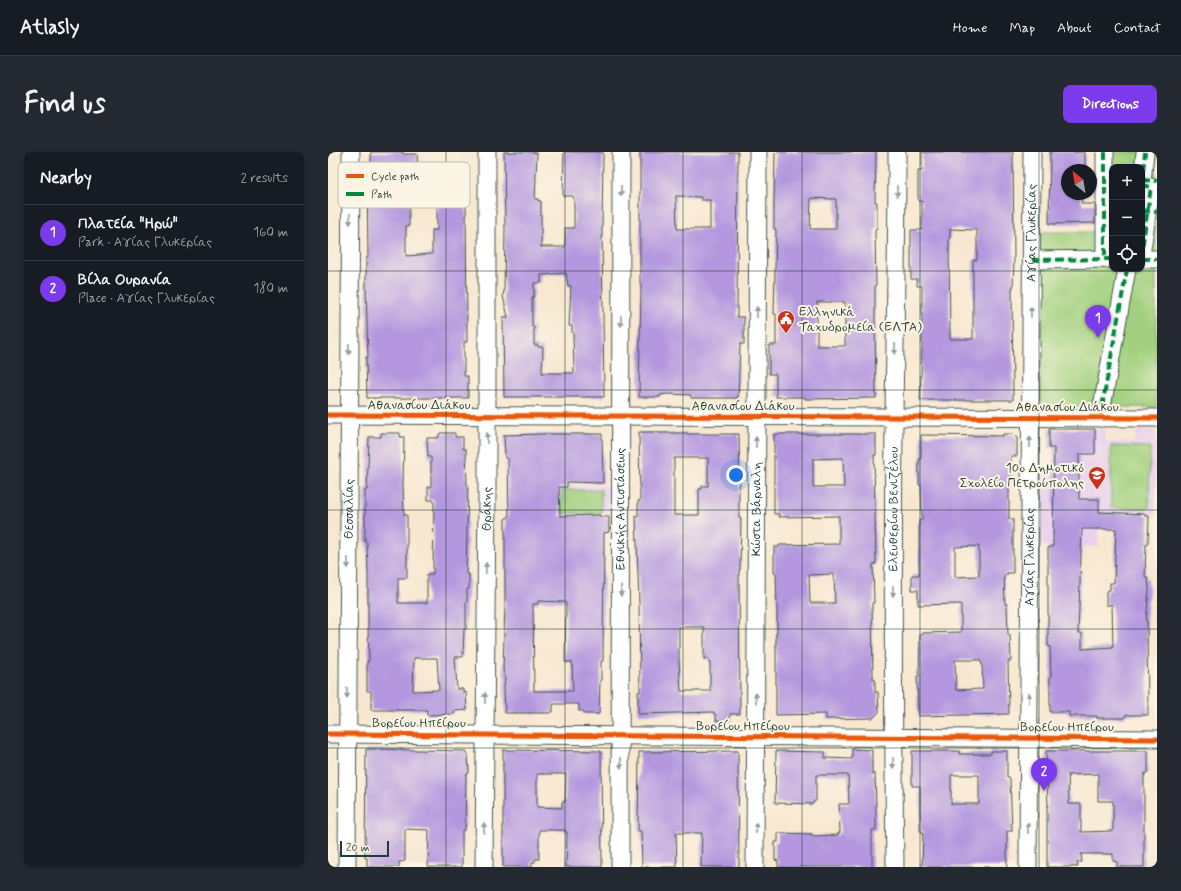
<!DOCTYPE html>
<meta charset="utf-8">
<style>
:root{--surface:#171b24;--page:#242831;--text:#f1f3f6;--muted:#9ea1a6;--line:#363941;--accent:#7c3aed}
body{margin:0;font-family:Mynerve,sans-serif;background:var(--page);color:var(--text)}
.controls{position:absolute;right:12px;top:12px;display:grid;overflow:hidden;border-radius:8px;box-shadow:0 1px 3px #0004}
.controls button{width:36px;height:36px;display:grid;place-items:center;padding:0;border:0;border-bottom:1px solid var(--line);background:var(--surface);color:var(--text);font:20px sans-serif}
.compass{position:absolute;left:733px;top:12px;width:36px;height:36px;border-radius:50%;background:var(--surface);box-shadow:0 1px 3px #0004;rotate:330deg}
.scale{position:absolute;left:12px;bottom:10px;width:49px;box-sizing:border-box;padding-left:4px;border:2px solid #1f3d34;border-top:0;font-size:11px;line-height:14px;white-space:nowrap;color:#1f3d34;-webkit-text-stroke:3px #fcf5e5;paint-order:stroke}
.you{position:absolute;left:408px;top:323px;width:14px;height:14px;margin:-10px;border:3px solid #fff;border-radius:50%;background:#1a73e8;box-shadow:0 0 0 6px #1a73e833}
.badge{display:grid;place-items:center;width:26px;height:26px;border-radius:50%;background:var(--accent);color:#fff;font-size:13px;font-weight:700}
.pin{position:absolute;translate:-50% -33px;filter:drop-shadow(0 1px 2px #0008)}
.pin::after{content:'';position:absolute;top:21px;width:14px;height:12px;background:inherit;clip-path:polygon(0 0,100% 0,50% 100%)}
.list{margin:0;padding:0;list-style:none}
h2{display:flex;justify-content:space-between;align-items:center;height:52px;margin:0;padding:0 16px;font-size:17px}
h2 small{font-size:13px;font-weight:400;color:var(--muted)}
.list li{display:grid;grid-template-columns:26px 1fr auto;gap:12px;align-items:center;box-sizing:border-box;height:56px;padding:0 16px;border-top:1px solid var(--line)}
.list b{display:block;font-size:15px;white-space:nowrap}
.list p{margin:0;font-size:13px;white-space:nowrap;color:var(--muted)}
.list em{font-size:13px;font-style:normal;color:var(--muted)}
.icon{flex:none;width:22px;height:22px;fill:none;stroke:currentColor;stroke-width:2;stroke-linecap:round;stroke-linejoin:round}
.map{position:relative;flex:none;width:829px;height:715px;overflow:hidden;border-radius:8px}
header{display:flex;align-items:center;gap:24px;box-sizing:border-box;height:56px;padding:0 20px;background:var(--surface);border-bottom:1px solid var(--line)}
header strong{font-size:19px}
nav{display:flex;gap:22px;margin-inline-start:auto;font-size:14px}
.intro{display:flex;align-items:center;justify-content:space-between;box-sizing:border-box;height:96px;padding:0 24px}
h1{margin:0;font-size:28px}
.button{padding:10px 18px;border-radius:8px;background:var(--accent);color:#fff;font-size:14px;font-weight:700}
main{display:flex;gap:24px;padding:0 24px}
aside{flex:1;background:var(--surface);border-radius:8px;box-shadow:0 1px 3px #0004}
.map>svg:first-child{display:block}
.built{fill:#e9d1ed}
.green{fill:#a2d07e;stroke:#608659;fill-rule:evenodd}
.building{fill:#b497df;fill-rule:evenodd}
.lines{fill:none;stroke-linecap:round;stroke-linejoin:round}
.minor-casing{stroke:#40564b;stroke-width:19}
.minor{stroke:#fff;stroke-width:17}
.quiet{stroke:#00873e;stroke-width:4;stroke-dasharray:8 4;stroke-linecap:butt}
.cycleway-casing{stroke:#fcf5e5;stroke-width:8}
.cycleway{stroke:#e8590c;stroke-width:5}
.oneway{fill:#8f9e9a}
.grid{fill:none;stroke:#1f3d34;stroke-width:1;stroke-opacity:0.55}
.labels{text-anchor:middle;dominant-baseline:central;stroke-width:4;stroke-linejoin:round;paint-order:stroke}
.street-label{font-size:13px;fill:#1f3d34;stroke:#fcf5e5}
.poi-label{font-size:13px;fill:#1f3d34;stroke:#fcf5e5;text-anchor:start}
.key{fill:#fcf5e5;stroke:#babeb0;stroke-width:1}
.key-label{font-size:11px;fill:#1f3d34}
</style>
<header>
<strong>Atlasly</strong>
<nav><a>Home</a><a>Map</a><a>About</a><a>Contact</a></nav>
</header>
<div class="intro"><h1>Find us</h1><a class="button">Directions</a></div>
<main>
<aside>
<h2>Nearby<small>2 results</small></h2>
<ul class="list">
<li><span class="badge">1</span><div><b>Πλατεία &quot;Ηρώ&quot;</b><p>Park · Αγίας Γλυκερίας</p></div><em>160 m</em></li>
<li><span class="badge">2</span><div><b>Βίλα Ουρανία</b><p>Place · Αγίας Γλυκερίας</p></div><em>180 m</em></li>
</ul>
</aside>
<div class="map">
<svg width="829" height="715" viewBox="0 0 829 715">
<rect width="100%" height="100%" fill="#fcf5e5"/>
<filter id="ink" filterUnits="userSpaceOnUse"><feTurbulence type="fractalNoise" baseFrequency=".025" numOctaves="2"/><feDisplacementMap in="SourceGraphic" scale="8" xChannelSelector="R" yChannelSelector="G"/><feConvolveMatrix kernelMatrix="1 2 1 2 8 2 1 2 1" color-interpolation-filters="sRGB"/></filter>
<filter id="wash" filterUnits="userSpaceOnUse"><feTurbulence type="fractalNoise" baseFrequency=".012" numOctaves="4" result="noise"/><feDisplacementMap in="SourceGraphic" scale="16" xChannelSelector="R" yChannelSelector="G"/><feGaussianBlur stdDeviation="0.9" result="paint"/><feColorMatrix in="noise" values="0 0 0 0 0 0 0 0 0 0 0 0 0 0 0 0 0 1.4 0 .05"/><feComposite in="paint" operator="in"/></filter>
<g filter="url(#wash)">
<rect width="100%" height="100%" fill="#f8e7d0"/>
<g class="built">
<polygon points="721,277 778,277 778,290 807,290 808,277 828,278 827,362 771,361 771,395 710,394 711,315 726,315 726,296 721,296"/>
<polygon points="225,305 225,335 280,334 281,362 177,365 176,306"/>
</g>
<g class="green">
<path d="M771,0h57v255l-116,1v-176h59zM784,15h30v102h-30z"/>
<polygon points="783,294 822,295 821,356 783,356"/>
<rect x="234" y="338" width="39" height="23"/>
</g>
<g id="blocks">
<g class="building">
<path d="M43,0h32v2h14l1,15h8v11h35v21h5l1,141h-3v34h4v22h-101l-1,-41h2l-2,-69v-30h2l-1,-88h4zM81,47h28v31h-5v24l-26,2v-30h3z"/>
<path d="M176,0h30v1h3l-2,46h3v2h3v46h24v-19h9v-28l-1,-4h-10l1,-44h39l-1,78 2,167h-100l-1,-80h5l-5,-21 1,-5 1,-62zM238,121l2,13h3l-2,40h3v6h1l1,41h-32l1,-26h-5v-2h-4v-18h-2v-30h2v-14h7v-8z"/>
<path d="M312,0h98l-1,165h7v27h-4l-2,54h-47v-3l-24,-1 -7,1v2h-21l2,-112h-1zM348,44l25,1v3h9v29h-33z"/>
<path d="M450,0h98l-1,50h2v27h-2l1,56h-1v34l1,79 -71,1v-2h-29v-23h-7v-29h7v-31h-2l2,-85h-2v-29l1,-47zM483,46l25,1v30h-26zM489,150h28v44h-28z"/>
<path d="M594,0h91l1,107 -1,29h-1l1,112h-93l2,-51v-63h-5v-7h-6v-49h11v-29h-4v-30h4zM622,77l27,1v30h-4v79h-23l-1,-101h1z"/>
<polygon points="722,0 757,0 757,18 739,18 739,42 753,42 754,52 767,52 767,71 721,72"/>
<path d="M721,277h46v25h-16v45h20v13l46,2v2h4l-1,28h-2l-1,34h3l1,12 -3,31h1l1,94h-23v3h-28v-2h-28v-4h-19v-35h1l-1,-31h-2v-98l5,-2 1,-98h-5zM754,377h34l-2,54h-4v7l-4,1v14h6l1,42 -31,2v-16h-4z"/>
<path d="M311,280h20v1h28v1h52l1,51h-1v33h2l-1,52h-1l1,144h-10v7h-14v-6l-2,-1v-2l-76,2v-22h2l-1,-89 -3,-87h2v-15h2zM346,306h34v28h-6v3h-3v26h-25zM351,475h25v32h5v4h1v28h-29l-2,-30z"/>
<path d="M53,281h19v4h4l-1,48 1,30h3v63h-9v25h29v-29h6l1,-74h-6v-13h3v-30h-3l-1,-19h11l2,-5h15v4h8v12h3l1,37h1l-2,88h3v15h-2v13h-1v27h-2l-1,28h-8l2,32h6v4l3,-1 1,18 -13,1v3l-27,1v-5h-56v-19h-4v-30h2l-1,-33v-57l-1,-29h-2v-52h2l2,-53h12zM86,506h23l2,32 -26,1z"/>
<path d="M214,282h60l1,49 -36,-1v5h-8l1,29 40,-1v2h9v15l-5,1 -1,128h-2v19h-1l-1,34h-15v-3h-5v-7h-26v8h-3v1h-45l-1,-26 1,-8 -2,-10 2,-64v-86l4,-2 -1,-59h-3l-1,-23zM210,449l27,1 1,2 -1,58h7l1,29h-39l-1,-87h5z"/>
<path d="M446,282h102v21h-2l2,109h-3l1,39h-2l1,76h2v13h3l1,20 -6,6 -47,1v-5l-50,1v-82h1v-26l-1,-34h-2v-26h5v-2l60,-1v-28l-60,1v-3h-5zM515,306l1,29h-31v-28zM506,422l1,29h-25l-1,-28z"/>
<path d="M675,282h10l4,4v18h-6v27h-2v36h4v54h-6v2h-3l1,29h2l1,31h2l1,26h-3l1,53 -91,2 -1,-40h2l1,-41h2v-2l39,-1v-28l-43,1v-15h-6v-15h7v-55h3l-1,-35h-2v-26h2v-24l82,1zM651,394v30l-24,1v-30zM627,508h25l1,3h1l1,26 -27,1z"/>
<polygon points="38,597 138,599 138,602 140,602 141,621 138,622 137,678 134,678 134,715 100,715 101,678 77,677 77,709 71,710 71,715 39,715 39,706 37,706"/>
<polygon points="524,597 544,598 544,622 547,622 548,654 548,678 544,678 544,715 450,715 450,709 447,708 447,690 450,690 450,681 484,682 484,684 510,683 510,681 512,681 511,652 521,652 520,623 488,623 488,649 486,649 485,652 447,651 448,599 497,600 497,606 524,607"/>
<path d="M175,598l98,1 1,116h-36l1,-35h-2v-2h-26v29h-4v3h-3v5h-29zM209,622h29l-1,28h-3v6l-25,-1z"/>
<polygon points="410,599 411,715 373,715 374,681 348,681 349,715 314,715 313,679 310,679 311,600"/>
<path d="M584,599h47v3h32v-3h16v27h3l2,53h-5v36h-85l1,-33 -1,-3h-2v-45h-8zM623,623h28v29h-28z"/>
<path d="M718,599h102v22h-3v2h-1v92h-27v-5l-4,-1v-7h-32l1,8h-5l1,5h-31v-61h1zM770,622v27h15v30l-32,1v-28h-12l-1,-29z"/>
</g>
</g>
</g>
<g filter="url(#ink)">
<use href="#blocks" fill-opacity="0" stroke="#40564b" stroke-width="1"/>
<g class="lines">
<defs>
<g id="minor">
<polyline points="777,0 777,107"/>
<polyline points="814,30 817,0"/>
<polyline points="814,33 823,35 814,97"/>
<polyline points="814,107 829,107"/>
<polyline points="704,108 784,107"/>
<polyline points="0,263 829,266"/>
<polyline points="772,266 799,117"/>
<polyline points="0,582 829,587"/>
<path id="s1" d="M19,715l4,-715"/>
<path id="s2" d="M156,715l3,-373v-342"/>
<path id="s3" d="M292,715l1,-715"/>
<path id="s4" d="M427,715l3,-715"/>
<path id="s5" d="M567,715c-2,-150 -2,-299 -1,-449 1,-89 3,-177 3,-266"/>
<path id="s6" d="M700,715l4,-715"/>
</g>
</defs>
<use href="#minor" class="minor-casing"/>
<use href="#minor" class="minor"/>
<g class="quiet">
<polyline points="777,0 777,107"/>
<polyline points="814,28 829,29"/>
<polyline points="814,30 817,0"/>
<polyline points="814,33 823,35 814,97"/>
<polyline points="814,59 829,60"/>
<polyline points="814,107 829,107"/>
<polyline points="704,108 784,107"/>
<polyline points="772,266 799,117"/>
</g>
<defs>
<g id="cycleway">
<polyline points="0,263 829,266"/>
<polyline points="0,582 829,587"/>
</g>
</defs>
<use href="#cycleway" class="cycleway-casing"/>
<use href="#cycleway" class="cycleway"/>
</g>
<defs><path id="oneway-solid" d="M-6-.8H1V-3.2L6.5 0L1 3.2V.8H-6Z"/></defs>
<g class="oneway">
<use href="#oneway-solid" transform="translate(293 39) rotate(90)"/>
<use href="#oneway-solid" transform="translate(569 39) rotate(90)"/>
<use href="#oneway-solid" transform="translate(22 67) rotate(90)"/>
<use href="#oneway-solid" transform="translate(429 160) rotate(-90)"/>
<use href="#oneway-solid" transform="translate(703 160) rotate(-90)"/>
<use href="#oneway-solid" transform="translate(293 169) rotate(90)"/>
<use href="#oneway-solid" transform="translate(21 197) rotate(90)"/>
<use href="#oneway-solid" transform="translate(567 197) rotate(91)"/>
<use href="#oneway-solid" transform="translate(159 286) rotate(-90)"/>
<use href="#oneway-solid" transform="translate(428 290) rotate(-90)"/>
<use href="#oneway-solid" transform="translate(702 290) rotate(-90)"/>
<use href="#oneway-solid" transform="translate(20 411) rotate(90)"/>
<use href="#oneway-solid" transform="translate(158 416) rotate(-89)"/>
<use href="#oneway-solid" transform="translate(293 439) rotate(90)"/>
<use href="#oneway-solid" transform="translate(565 439) rotate(90)"/>
<use href="#oneway-solid" transform="translate(19 541) rotate(90)"/>
<use href="#oneway-solid" transform="translate(157 546) rotate(-89)"/>
<use href="#oneway-solid" transform="translate(428 546) rotate(-90)"/>
<use href="#oneway-solid" transform="translate(701 546) rotate(-90)"/>
<use href="#oneway-solid" transform="translate(293 611) rotate(90)"/>
<use href="#oneway-solid" transform="translate(565 611) rotate(89)"/>
<use href="#oneway-solid" transform="translate(156 676) rotate(-90)"/>
<use href="#oneway-solid" transform="translate(428 676) rotate(-90)"/>
<use href="#oneway-solid" transform="translate(700 676) rotate(-90)"/>
</g>
</g>
<path class="grid" d="M118,0v715M237,0v715M355,0v715M474,0v715M592,0v715M711,0v715M0,119h829M0,238h829M0,358h829M0,477h829M0,596h829"/>
<defs>
<symbol id="civic-pin" viewBox="-11 -11 22 30"><path d="M0 17L-7.5 6A9.5 9.5 0 1 1 7.5 6Z" fill="#c8321e" stroke="#fcf5e5"/><path d="M-.6-6.5H3V-4.5H.6V-3L4-1V1h2V6H-6V1h2V-1L-.6-3ZM-1.2 2.5V6h2.4V2.5Z" fill="#fff"/></symbol>
<symbol id="school-pin" viewBox="-11 -11 22 30"><path d="M0 17L-7.5 6A9.5 9.5 0 1 1 7.5 6Z" fill="#c8321e" stroke="#fcf5e5"/><path d="M0-5L7-2L0 1L-7-2ZM-4 1L0 2.5L4 1V4Q0 6-4 4Z" fill="#fff"/></symbol>
</defs>
<g fill-rule="evenodd">
<use href="#civic-pin" x="448" y="157" width="20" height="27"/>
<use href="#school-pin" x="759" y="313" width="20" height="27"/>
</g>
<g class="labels">
<g class="street-label">
<text stroke="none"><textPath href="#s6" startOffset="634">Αγίας Γλυκερίας</textPath></text>
<text x="91" y="253">Αθανασίου Διάκου</text>
<text x="415" y="254">Αθανασίου Διάκου</text>
<text x="739" y="255">Αθανασίου Διάκου</text>
<text stroke="none"><textPath href="#s1" startOffset="358">Θεσσαλίας</textPath></text>
<text stroke="none"><textPath href="#s4" startOffset="358">Κώστα Βάρναλη</textPath></text>
<text stroke="none"><textPath href="#s5" startOffset="358">Ελευθερίου Βενιζέλου</textPath></text>
<text stroke="none"><textPath href="#s2" startOffset="358">Θράκης</textPath></text>
<text stroke="none"><textPath href="#s3" startOffset="358">Εθνικής Αντιστάσεως</textPath></text>
<text stroke="none"><textPath href="#s6" startOffset="310">Αγίας Γλυκερίας</textPath></text>
<text x="91" y="571">Βορείου Ηπείρου</text>
<text x="415" y="574">Βορείου Ηπείρου</text>
<text x="739" y="575">Βορείου Ηπείρου</text>
</g>
<g class="poi-label">
<text x="471" y="160">Ελληνικά<tspan x="471" dy="15">Ταχυδρομεία (ΕΛΤΑ)</tspan></text>
<text x="756" y="316" text-anchor="end">10ο Δημοτικό<tspan x="756" dy="15">Σχολείο Πετρούπολης</tspan></text>
</g>
</g>
<rect x="10" y="10" width="132" height="46" rx="6" class="key"/>
<rect x="18" y="22" width="18" height="4" fill="#e8590c"/>
<rect x="18" y="40" width="18" height="4" fill="#00873e"/>
<g class="key-label">
<text x="43" y="28">Cycle path</text>
<text x="43" y="46">Path</text>
</g>
</svg>
<div class="controls">
<button>+</button>
<button>−</button>
<button><svg class="icon" aria-label="locate" viewBox="0 0 24 24"><circle cx="12" cy="12" r="6"/><path d="M12 2v4M12 18v4M2 12h4M18 12h4"/></svg></button>
</div>
<svg class="compass" viewBox="-18 -18 36 36"><path d="M0-13l5 13h-10z" fill="#e53935"/><path d="M0 13l5-13h-10z" fill="#9ea1a6"/></svg>
<div class="scale">20 m</div>
<div class="you"></div>
<div class="pin badge" style="left:770px;top:186px">1</div>
<div class="pin badge" style="left:716px;top:639px">2</div>
</div>
</main>
